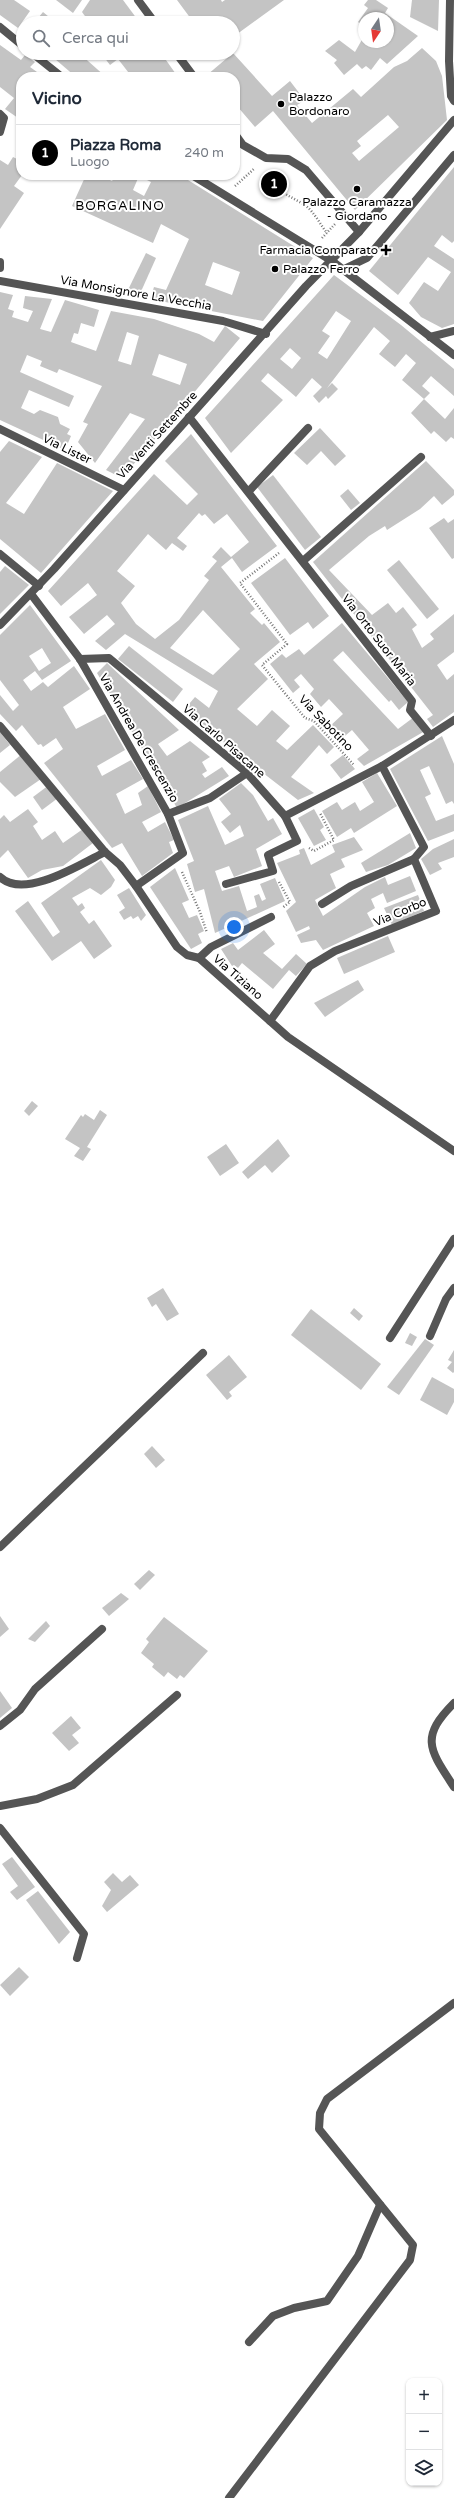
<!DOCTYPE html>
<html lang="it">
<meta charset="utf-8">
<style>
:root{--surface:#fff;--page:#f6f6f7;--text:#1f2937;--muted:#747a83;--line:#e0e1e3;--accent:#000}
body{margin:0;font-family:"Varela Round",sans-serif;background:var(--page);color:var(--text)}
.controls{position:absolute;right:12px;bottom:12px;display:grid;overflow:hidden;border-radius:8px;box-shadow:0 1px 3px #0004}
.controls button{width:36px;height:36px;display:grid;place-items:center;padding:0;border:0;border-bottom:1px solid var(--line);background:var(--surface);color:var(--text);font:20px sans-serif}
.compass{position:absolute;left:358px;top:12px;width:36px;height:36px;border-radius:50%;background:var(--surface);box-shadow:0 1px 3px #0004;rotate:193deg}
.you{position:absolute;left:234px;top:927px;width:14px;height:14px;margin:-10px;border:3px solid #fff;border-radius:50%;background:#1a73e8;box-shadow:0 0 0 6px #1a73e833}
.badge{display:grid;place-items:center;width:26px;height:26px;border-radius:50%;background:var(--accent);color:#fff;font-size:13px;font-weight:700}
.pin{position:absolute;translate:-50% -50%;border:2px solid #fff;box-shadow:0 1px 4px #0006}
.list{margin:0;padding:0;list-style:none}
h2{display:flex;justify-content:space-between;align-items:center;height:52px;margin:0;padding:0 16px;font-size:17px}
h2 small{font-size:13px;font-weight:400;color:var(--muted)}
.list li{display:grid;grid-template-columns:26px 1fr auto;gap:12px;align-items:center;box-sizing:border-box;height:56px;padding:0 16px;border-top:1px solid var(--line)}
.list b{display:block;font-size:15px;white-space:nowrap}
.list p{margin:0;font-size:13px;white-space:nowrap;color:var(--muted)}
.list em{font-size:13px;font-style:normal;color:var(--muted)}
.icon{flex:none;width:22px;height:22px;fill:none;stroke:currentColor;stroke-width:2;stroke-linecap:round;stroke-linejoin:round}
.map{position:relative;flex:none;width:454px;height:2498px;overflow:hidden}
.search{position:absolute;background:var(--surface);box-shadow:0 1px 3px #0004;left:16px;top:16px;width:224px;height:44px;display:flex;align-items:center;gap:10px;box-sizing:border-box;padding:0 14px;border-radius:22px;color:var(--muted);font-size:15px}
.panel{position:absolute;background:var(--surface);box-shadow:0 1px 3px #0004;left:16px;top:72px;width:224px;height:108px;border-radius:16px}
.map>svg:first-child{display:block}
.building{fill:#c4c4c4;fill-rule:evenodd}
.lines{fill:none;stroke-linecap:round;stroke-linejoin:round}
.path{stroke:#777;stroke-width:2.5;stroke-dasharray:1 2;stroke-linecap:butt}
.lane{stroke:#555;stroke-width:8}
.street{stroke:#555;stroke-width:8}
.poi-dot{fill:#000;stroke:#fff;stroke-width:1.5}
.labels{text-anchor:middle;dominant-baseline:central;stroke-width:4;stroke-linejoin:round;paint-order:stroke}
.poi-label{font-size:12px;fill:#000;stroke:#fff;text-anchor:start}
.street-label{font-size:12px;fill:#000;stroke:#fff}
.neighbourhood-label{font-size:13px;letter-spacing:1px;fill:#000;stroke:#fff}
</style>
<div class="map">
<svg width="454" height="2498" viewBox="0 0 454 2498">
<rect width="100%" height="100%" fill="#fff"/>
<g class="building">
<polygon points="0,0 14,0 30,11 18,28 0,15"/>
<polygon points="56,0 82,0 73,13"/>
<polygon points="90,0 123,0 140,23 90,23 82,12"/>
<polygon points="177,0 221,0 222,2 225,0 284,0 233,37 233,23 194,23"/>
<polygon points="368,0 376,0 388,8 385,13 418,36 387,64 380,58 371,70 366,66 362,69 357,64 344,75 334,63 337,60 325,51 339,40 355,52 364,36 364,42 388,42 388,18 364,18 364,27 358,22 368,8 364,5"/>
<polygon points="412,0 439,0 438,31 410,17"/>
<polygon points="43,12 54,21 57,23 34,23"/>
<polygon points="0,45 21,60 25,55 35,62 30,67 44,77 21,77 21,115 18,118 5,109 14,98 0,87"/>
<path d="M422,48l14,13 6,15 5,44 -92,90 -82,-99 -18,16 -18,-21 -2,2v-31h-26l-2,-2 26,-22 39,43 18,-15 10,13 -3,2 5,6 -5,3 15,18 41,-34 8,8 33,-30 13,-6zM388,115l11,12 -40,34 -7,-8 9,-7 -4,-5z"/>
<polygon points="48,53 79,53 106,77 76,77"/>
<polygon points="101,53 161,53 178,77 132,77 118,59 110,65"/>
<polygon points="13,157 21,161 22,175 14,186 24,193 0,229 0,160 8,165"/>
<polygon points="454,167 454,241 452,243 442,235 434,246 454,259 454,324 442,328 421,317 409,303 424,282 438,291 451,272 428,257 398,295 369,271"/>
<path d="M86,175h13l13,6 4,-6h64l133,83 -50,63 -113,-22 4,-12 12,3 23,-51 -28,-15 -8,19 -81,-37zM139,176l12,6 -7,14 -11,-6zM213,262l27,10 -8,23 -27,-10z"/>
<polygon points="146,253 156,258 139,296 126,294"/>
<path d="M334,275l67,50 53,44v27l-23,-20 -9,10 8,7 -6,6 21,20 9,-11v31l-3,-2 -5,5 -12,-11 -3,3 -20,-21 13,-14 -22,-19 14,-17 -10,-9 -11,13 -16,-13 11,-13 -16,-14 -47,61 5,-5 6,6 -10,10 -2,-3 -7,7 -6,-7 9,-9 -10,-9 -16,19 -28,-24 -7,8 22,19 -52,53 -26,-35zM336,311l15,10 -24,38 -9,-6 12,-17 -8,-5zM290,348l11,10 -9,11 -12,-10z"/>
<path d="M0,292l13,3 -5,14 6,2 -2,6 16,5 5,-11 -10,-3 2,-12 27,3 -12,30 11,3 14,-32 34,10 -5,17 -13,-4 -3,11 -4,-1 -3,9 25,9 15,-40 43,8 45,15 15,8 11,-16 15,12 -118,140 -16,-8 39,-51 -15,-6 -35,50 -17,-21 10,-18 -5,-2 19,-36 -43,-17 -2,4 -17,-7 2,-5 -15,-6 -7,17 54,24 -5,11 -40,-17 -8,18 13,6 6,-4 18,7 2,7 10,5 -3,5 4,2 -6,14 -65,-30zM127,332l12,4 -8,29 -13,-4zM159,354l28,10 -7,21 -28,-10z"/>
<polygon points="320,428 346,456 335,466 321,451 307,465 294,453"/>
<path d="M191,434l86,112 -35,26 -10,-14 -11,9 34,42 -5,4 12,12 2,-2 16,19 -26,22 14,15 -31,30 20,17 15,-16 18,16 -14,15 11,9 26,-25 21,22 -7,7 -8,-9 -28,32 23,16 -16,7 -115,-89 12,-14 14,11 9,-17 -93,-57 -19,16 -11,-9 20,-17 -8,-9 -23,19 -15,-17 28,-22 -9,-12 -27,23 -13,-15 106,-117 33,31 11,-11 -33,-33zM199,513l3,3 3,-2 9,10 13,-10 22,28 -18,15 -10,-10 -9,10 5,4 -13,15 5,4 -30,40 -24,19 -19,-15 -15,-21 14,-17 -18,-15 31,-37 18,16 6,-7 11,8 4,-5 -10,-8zM203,610l37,39 -27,26 -43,-27z"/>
<polygon points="9,441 42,457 6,503 24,514 57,463 113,491 41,573 0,539 0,452"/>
<polygon points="426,461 454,490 454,495 442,505 434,496 420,509 387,530 385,526 369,536 329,570 372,615 388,603 396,613 403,607 417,625 412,629 422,648 434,639 430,634 454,614 454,652 437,665 447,680 454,674 454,712 433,727 427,719 433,715 313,562"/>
<polygon points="273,475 321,537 305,550 257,487"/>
<polygon points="348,489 360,503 351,510 340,496"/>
<polygon points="444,518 448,523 454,519 454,558 452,559 429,528"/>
<polygon points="285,558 329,616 313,629 308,622 290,635 251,583"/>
<polygon points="399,560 439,609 427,619 387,570"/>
<polygon points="5,566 29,585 0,614 0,572"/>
<path d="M30,605l41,56 -29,19 -7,-9 -12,9 8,11 12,-9 5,5 26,-21 16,23 -27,18 13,22 29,-15 20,36 -28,16 5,10 29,-16 12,19 -27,15 9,20 17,-9 -4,-12 10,-7 13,26 -19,10 6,10 17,-10 9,18 -5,2 4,11 -31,23 -20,-33 -10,5 -68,-85 19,-14 -7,-11 -13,9 -2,-3 -3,1 -16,-20 -6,6 -16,-17v-19l13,16 6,-6 -19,-25v-45zM42,648l9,15 -12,8 -10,-15z"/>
<polygon points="342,623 408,702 399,710 391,700 389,702 343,651 333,660 398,729 414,717 425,731 364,766 357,759 369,750 352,730 340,740 329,727 343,714 329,699 321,707 310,694 314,689 301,674 294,680 300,687 293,693 270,664 282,654 286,658 299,649 304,655"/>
<polygon points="129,646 183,689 173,702 118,659"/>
<polygon points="107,663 179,730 158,744 167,756 190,741 210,757 202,762 207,771 202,774 205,778 222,767 229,776 177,808 97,673"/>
<polygon points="0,732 10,745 0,753"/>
<polygon points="442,736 454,764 454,804 452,801 446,804 429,766 420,770 431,794 425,797 436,821 454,814 454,831 428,841 390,769"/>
<polygon points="22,754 41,779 15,797 0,782 0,772"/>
<polygon points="343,755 355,769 341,779 330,765"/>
<polygon points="377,773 397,806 354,833 351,828 337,837 322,811 337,802 342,810 355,802 360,811 374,802 362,782"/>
<polygon points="241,783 253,795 268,821 273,818 282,834 256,849 262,866 234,877 229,866 215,871 222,891 239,886 247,911 257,907 254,896 259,894 262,901 266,899 260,884 275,878 285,901 215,933 204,889 195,892 187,864 194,861 178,820 208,806 225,845 244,836 240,825 230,833 221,822 231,814 219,799"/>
<polygon points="49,785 58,798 42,810 33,797"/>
<polygon points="28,809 38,822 33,826 42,840 55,831 63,843 83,829 93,843 63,866 42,870 28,878 8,850 0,858 0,819 4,815 10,822"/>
<polygon points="314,809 324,827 320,830 326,840 314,846 298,818"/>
<polygon points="410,833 416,848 388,865 366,872 361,863"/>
<polygon points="354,837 363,850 341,859 345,867 330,874 336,888 315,900 323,916 365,887 385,877 388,885 410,876 416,891 387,903 383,893 371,899 375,908 367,913 374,926 323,950 316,940 301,943 297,935 310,929 309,926 296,932 286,911 296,902 277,863 300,854 299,850 304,848 311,865 335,852 332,845"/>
<polygon points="454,839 454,857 438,863 442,869 430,875 421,859 433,849"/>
<polygon points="101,860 115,880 111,887 101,895 90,888 72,898 78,906 82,903 85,908 80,912 89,924 94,920 112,946 94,959 81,941 52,961 15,911 28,901 53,937 60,932 41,903"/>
<polygon points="175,868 189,900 182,903 189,918 197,915 204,931 198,934 202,943 191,949 150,887"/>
<polygon points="129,888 146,915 141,921 138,916 133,919 131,916 124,920 119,912 125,908 117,895"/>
<polygon points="418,895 424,911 392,925 384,908"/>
<polygon points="264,930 275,944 263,953 282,969 296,954 307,964 296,976 289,970 273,989 242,963 238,968 234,965 232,966 221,949 233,943 238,950"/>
<polygon points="388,936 395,952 344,974 337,958"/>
<polygon points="358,980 364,990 325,1017 314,1003"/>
<polygon points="32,1101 38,1106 29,1116 24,1111"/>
<polygon points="100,1110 107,1115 87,1147 91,1149 83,1161 74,1156 80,1148 65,1139 81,1115 83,1117 85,1114 94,1120"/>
<polygon points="278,1139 290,1156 272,1173 265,1165 248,1179 242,1172"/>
<polygon points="226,1144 239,1163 220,1176 207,1157"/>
<polygon points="163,1288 179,1314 167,1321 156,1304 152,1307 147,1298"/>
<polygon points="354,1308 363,1316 359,1321 350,1313"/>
<polygon points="311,1309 381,1364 361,1390 291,1335"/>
<polygon points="410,1333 417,1337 412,1346 405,1343"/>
<polygon points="425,1339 434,1345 399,1395 387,1387"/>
<polygon points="454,1350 454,1372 453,1373 447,1368 452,1362 448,1360"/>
<polygon points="229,1355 247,1377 229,1392 232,1396 227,1400 206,1375"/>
<polygon points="432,1377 454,1389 454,1402 447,1415 420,1400"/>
<polygon points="152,1446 165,1460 156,1468 144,1454"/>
<polygon points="149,1570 155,1575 140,1590 134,1584"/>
<polygon points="121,1593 129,1599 109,1616 102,1608"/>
<polygon points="0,1616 9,1629 0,1637"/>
<polygon points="164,1617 208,1651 184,1678 180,1675 177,1679 168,1672 164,1677 152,1667 154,1664 141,1653 149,1642 146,1639"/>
<polygon points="46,1621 50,1626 35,1642 28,1639"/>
<polygon points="0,1691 12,1708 0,1718"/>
<polygon points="71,1716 81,1728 72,1735 79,1743 69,1751 52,1733"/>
<polygon points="12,1857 35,1887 17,1900 10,1892 18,1886 2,1864"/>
<polygon points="113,1873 122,1882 130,1875 139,1885 107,1912 102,1906 111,1890 104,1882"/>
<polygon points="38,1891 70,1932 59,1944 26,1900"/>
<polygon points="19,1967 29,1977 10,1996 0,1985"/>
</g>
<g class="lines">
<g class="path">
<path d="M268,172c3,19 24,24 38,34 8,6 14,18 21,27"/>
<polyline points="235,186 255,168"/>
<polyline points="322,238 335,224"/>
<polyline points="279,553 240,583 287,644 262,665 305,718 314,721 354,765"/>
<polyline points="309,848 314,851 334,840 320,813"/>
<polyline points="182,872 200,912 207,933"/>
<polyline points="279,882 290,902 282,908"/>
</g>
<g class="lane">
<polyline points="249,491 308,428"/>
<polyline points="322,904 351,886 414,859"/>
<polyline points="430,1336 446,1299 454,1288"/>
<polyline points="390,1338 454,1239"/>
<polyline points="0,1547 203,1353"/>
<path d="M454,1703c-35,35 -24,47 0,84"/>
<polyline points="0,1726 20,1710 35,1689 102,1629"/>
<polyline points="0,1806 37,1799 73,1785 177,1695"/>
<polyline points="0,1828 84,1934 77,1958"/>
<polyline points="249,2342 273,2316 294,2308 327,2301 358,2256 380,2205"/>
<polyline points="229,2498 410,2260 413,2245 319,2129 320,2113 327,2099 454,2003"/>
</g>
<g class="street">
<polyline points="138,0 155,23"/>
<polyline points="450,0 449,61 451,96 454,101"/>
<polyline points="0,27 23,46"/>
<polyline points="32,53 62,77"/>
<polyline points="176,53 194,77"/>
<polyline points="0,114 4,118 0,132"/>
<polyline points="235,134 243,145 266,158 288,159 306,170 359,232"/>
<polyline points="192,175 332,261 454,355"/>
<polyline points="0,262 0,268"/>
<polyline points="342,270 367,258 454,155"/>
<polyline points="0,281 223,321 266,334"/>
<polyline points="430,337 454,331"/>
<polyline points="189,417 412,701 410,710 431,736"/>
<polyline points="0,429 124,490"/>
<polyline points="0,554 39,586"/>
<polyline points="303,561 421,457"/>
<polyline points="31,594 80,659 168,814 183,853 136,886"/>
<polyline points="0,625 54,569 306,286 359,232 454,120"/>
<polyline points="80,659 109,658 247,773 285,816 382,766 454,720"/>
<polyline points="0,726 105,852 120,865 136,886 177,947 187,955 199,958 288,1037 454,1151"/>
<polyline points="168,814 210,798 247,773"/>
<path d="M0,877c24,23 81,-13 105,-25"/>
<polyline points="226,884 273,871 268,855 297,841 285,816"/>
<polyline points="199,958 211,947 271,917"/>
<polyline points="270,1021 310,966 335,951 436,911 414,859 424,847 382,766"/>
</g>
</g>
<g class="poi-dot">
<circle cx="281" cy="104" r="4"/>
<circle cx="357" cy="189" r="4"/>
<path d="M384 244h4v4h4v4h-4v4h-4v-4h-4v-4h4z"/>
<circle cx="275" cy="269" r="4"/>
</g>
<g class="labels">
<g class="poi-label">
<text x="289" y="97">Palazzo<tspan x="289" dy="14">Bordonaro</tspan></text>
<text x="357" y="202" text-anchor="middle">Palazzo Caramazza<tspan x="357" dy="14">- Giordano</tspan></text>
<text x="378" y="250" text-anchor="end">Farmacia Comparato</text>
<text x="283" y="269">Palazzo Ferro</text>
</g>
<g class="street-label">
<text transform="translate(136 293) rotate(10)">Via Monsignore La Vecchia</text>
<text transform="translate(157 435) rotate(-48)">Via Venti Settembre</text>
<text transform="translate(67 449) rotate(26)">Via Lister</text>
<text transform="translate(379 640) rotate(52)">Via Orto Suor Maria</text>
<text transform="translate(326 723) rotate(46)">Via Sabotino</text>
<text transform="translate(139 738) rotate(60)">Via Andrea De Crescenzio</text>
<text transform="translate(224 741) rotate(41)">Via Carlo Pisacane</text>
<text transform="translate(400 912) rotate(-23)">Via Corbo</text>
<text transform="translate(238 977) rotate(41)">Via Tiziano</text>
</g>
<g class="neighbourhood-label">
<text x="120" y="206">BORGALINO</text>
</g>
</g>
</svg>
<div class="controls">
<button>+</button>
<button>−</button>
<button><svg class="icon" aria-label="layers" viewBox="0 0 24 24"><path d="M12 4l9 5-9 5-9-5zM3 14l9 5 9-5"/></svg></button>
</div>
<svg class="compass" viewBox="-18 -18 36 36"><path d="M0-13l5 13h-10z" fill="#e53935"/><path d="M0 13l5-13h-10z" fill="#747a83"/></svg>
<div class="you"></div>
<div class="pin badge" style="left:274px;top:184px">1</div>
<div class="search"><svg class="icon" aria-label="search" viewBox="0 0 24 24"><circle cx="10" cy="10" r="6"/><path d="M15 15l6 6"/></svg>Cerca qui</div>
<section class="panel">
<h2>Vicino<small></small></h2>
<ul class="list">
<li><span class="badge">1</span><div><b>Piazza Roma</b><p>Luogo</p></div><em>240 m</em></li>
</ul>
</section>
</div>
